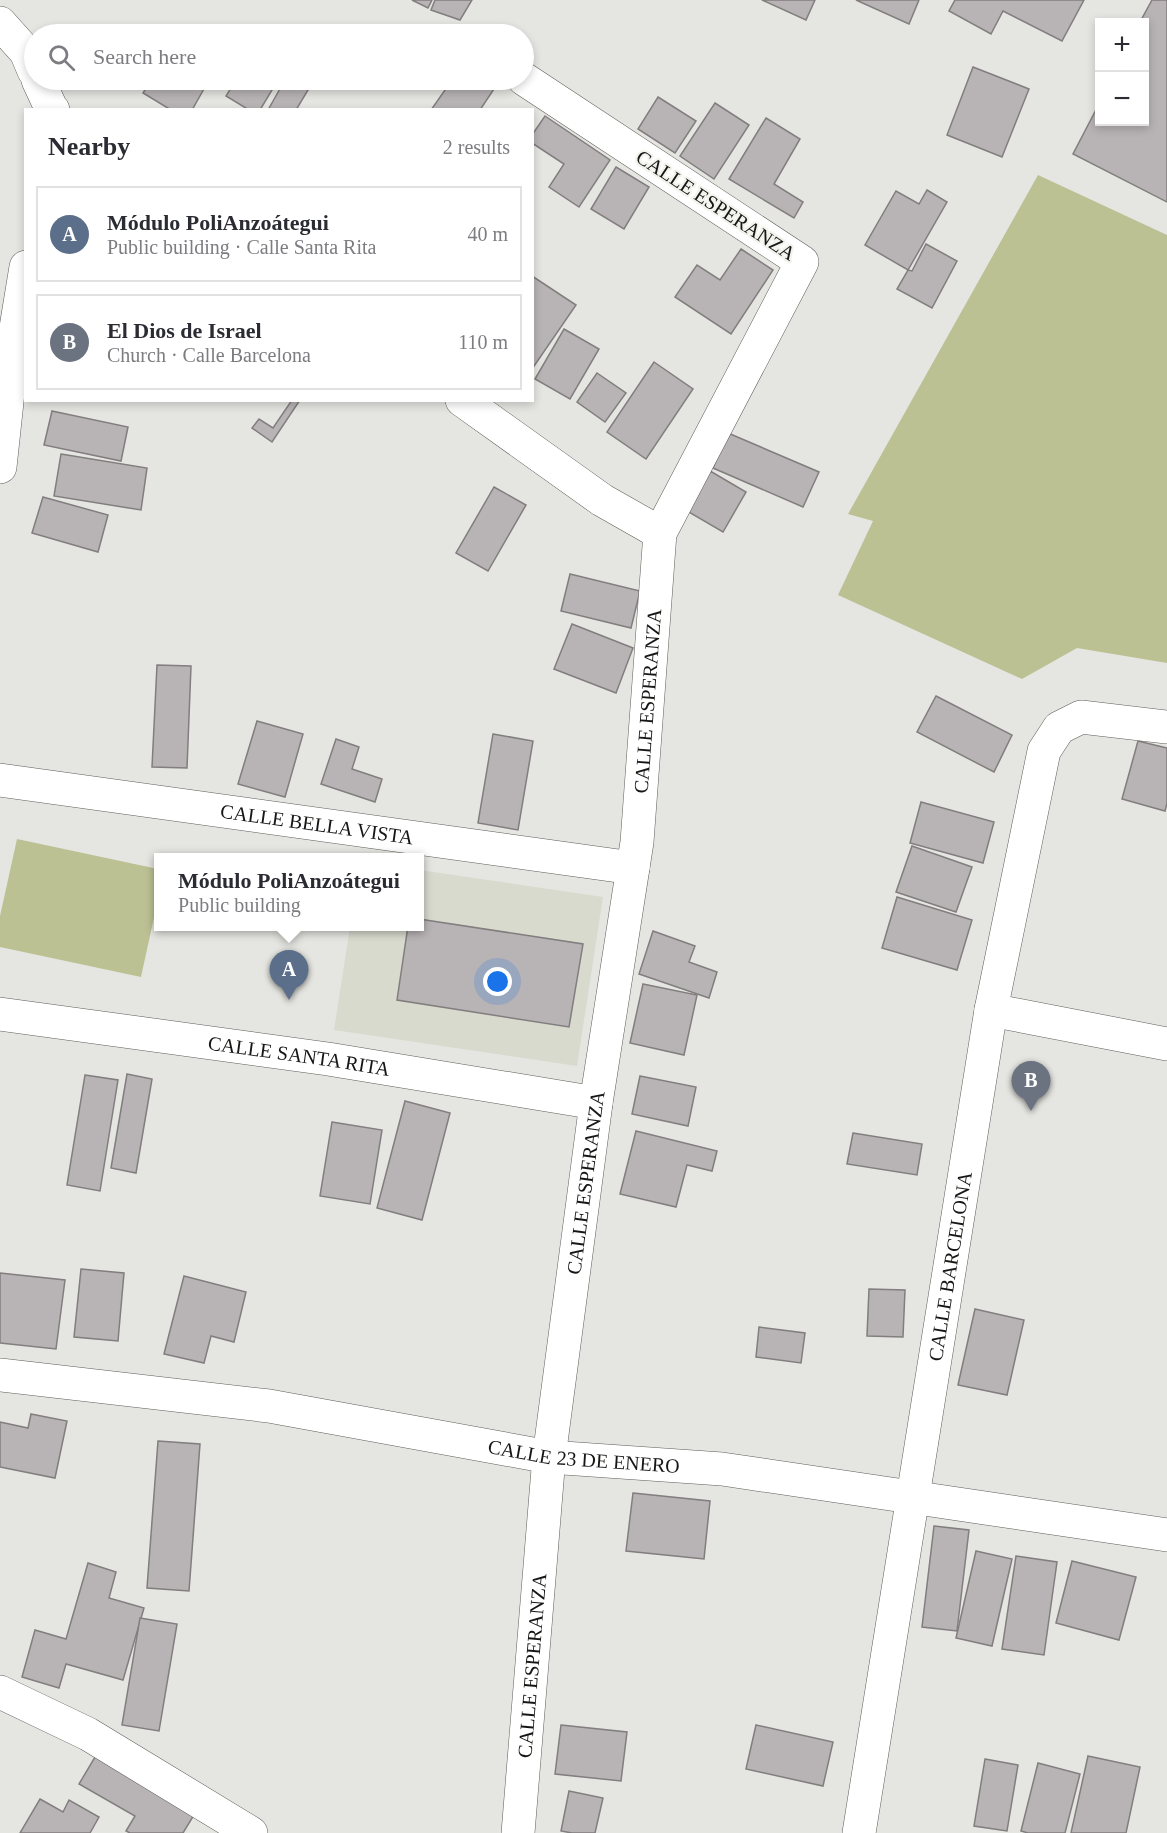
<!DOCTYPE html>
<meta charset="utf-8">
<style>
:root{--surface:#fff;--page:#f7f7f7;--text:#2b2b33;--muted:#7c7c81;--line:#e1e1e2;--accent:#b22f76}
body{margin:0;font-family:"Times New Roman",serif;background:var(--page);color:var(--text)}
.controls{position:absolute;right:18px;top:18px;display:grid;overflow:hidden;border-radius:0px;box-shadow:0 3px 9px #0003}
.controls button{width:54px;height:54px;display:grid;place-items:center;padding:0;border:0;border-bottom:2px solid var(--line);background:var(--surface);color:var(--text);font:30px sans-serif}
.you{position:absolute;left:498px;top:982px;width:21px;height:21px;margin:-15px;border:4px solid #fff;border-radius:50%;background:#1a73e8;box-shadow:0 0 0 9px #1a73e833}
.badge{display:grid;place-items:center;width:39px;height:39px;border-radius:50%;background:var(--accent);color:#fff;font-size:20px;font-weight:700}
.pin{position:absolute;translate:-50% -50px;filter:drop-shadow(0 2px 3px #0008)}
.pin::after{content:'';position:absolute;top:32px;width:21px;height:18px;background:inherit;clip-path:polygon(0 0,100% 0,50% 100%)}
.popup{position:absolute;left:154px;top:853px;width:270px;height:78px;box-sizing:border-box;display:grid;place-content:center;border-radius:0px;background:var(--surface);filter:drop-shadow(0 2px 4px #0005);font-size:20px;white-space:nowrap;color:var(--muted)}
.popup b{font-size:22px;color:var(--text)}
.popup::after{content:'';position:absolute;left:50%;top:100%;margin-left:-12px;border:12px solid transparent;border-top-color:var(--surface)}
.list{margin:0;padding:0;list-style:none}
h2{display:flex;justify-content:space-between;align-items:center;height:78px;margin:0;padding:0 24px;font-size:26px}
h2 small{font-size:20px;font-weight:400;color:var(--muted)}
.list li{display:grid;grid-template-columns:39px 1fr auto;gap:18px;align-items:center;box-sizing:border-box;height:96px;margin:0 12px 12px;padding:0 12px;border:2px solid var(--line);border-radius:0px}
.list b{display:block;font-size:22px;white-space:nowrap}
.list p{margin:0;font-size:20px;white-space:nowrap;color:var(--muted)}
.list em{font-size:20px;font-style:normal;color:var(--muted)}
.icon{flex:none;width:33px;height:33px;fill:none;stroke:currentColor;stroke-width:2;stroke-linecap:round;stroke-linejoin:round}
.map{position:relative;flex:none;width:1167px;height:1833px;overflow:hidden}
.search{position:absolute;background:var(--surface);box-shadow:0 3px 9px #0003;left:24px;top:24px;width:510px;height:66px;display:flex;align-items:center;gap:15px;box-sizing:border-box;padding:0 21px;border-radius:33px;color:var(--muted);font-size:22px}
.panel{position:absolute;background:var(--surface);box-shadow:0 3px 9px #0003;left:24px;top:108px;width:510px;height:294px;border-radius:0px}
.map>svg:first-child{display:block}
.built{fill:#d8dace}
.green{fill:#bcc194}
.building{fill:#b8b3b5;stroke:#827d7f;stroke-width:1.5}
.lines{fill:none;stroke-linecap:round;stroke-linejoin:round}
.street-casing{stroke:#5d5e59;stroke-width:34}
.street{stroke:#fff;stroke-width:33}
.labels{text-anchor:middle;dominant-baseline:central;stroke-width:4.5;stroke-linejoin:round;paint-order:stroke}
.street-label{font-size:20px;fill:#161615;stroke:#f3f3ee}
</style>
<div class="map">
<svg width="1167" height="1833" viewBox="0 0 1167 1833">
<rect width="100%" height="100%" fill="#e5e6e1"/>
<polygon class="built" points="420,870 603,897 577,1066 334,1030 350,927 419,926"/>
<g class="green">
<polygon points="1038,175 1167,235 1167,663 1077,648 1022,679 838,595 873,521 848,514"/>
<polygon points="17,839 158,869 158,899 141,977 0,947 0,916"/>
</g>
<g class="building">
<polygon points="412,0 432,0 428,8"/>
<polygon points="435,0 472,0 460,20 431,10"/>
<polygon points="762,0 815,0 806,20"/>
<polygon points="856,0 919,0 909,24"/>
<polygon points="955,0 1084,0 1062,41 1003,11 991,34 949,11"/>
<polygon points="1152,0 1167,0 1167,202 1073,154 1100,102 1100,122 1144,122 1144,22 1140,22"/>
<polygon points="973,67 1029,89 1002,157 947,135"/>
<polygon points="151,80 209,80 192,110 171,110 143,93"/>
<polygon points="236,80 278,80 260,110 249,110 226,96"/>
<polygon points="285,80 314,80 296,110 268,110"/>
<polygon points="452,80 493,80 498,83 480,110 431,110"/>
<polygon points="658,97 696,121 675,153 638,129"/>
<polygon points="715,103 749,125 714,179 680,156"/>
<polygon points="545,116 610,160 579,207 549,187 564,164 532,143 532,135"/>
<polygon points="766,118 800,139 774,184 803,202 794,218 729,179"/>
<polygon points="616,167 649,187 624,229 591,209"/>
<polygon points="927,190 947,202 908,270 865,245 896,191 919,204"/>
<polygon points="926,244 957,261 932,308 897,289 908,270 912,271"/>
<polygon points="741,249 773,270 731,334 675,297 697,265 720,280"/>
<polygon points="532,276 576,305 532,369"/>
<polygon points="564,329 599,349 570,399 535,379"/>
<polygon points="654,362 693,389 646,459 607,432"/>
<polygon points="597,373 626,393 605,422 577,402"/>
<polygon points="292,400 300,400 272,442 252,428 259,419 273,428"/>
<polygon points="52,411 128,427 121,461 44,445"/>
<polygon points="728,433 819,472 803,507 713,468"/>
<polygon points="61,454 147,468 141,510 54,496"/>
<polygon points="705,468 746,492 723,532 682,508"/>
<polygon points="494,487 526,505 488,571 456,553"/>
<polygon points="43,497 108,515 98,552 32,533"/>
<polygon points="570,574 640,591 631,628 561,611"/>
<polygon points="572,624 633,648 616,693 554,669"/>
<polygon points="157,665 191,666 187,768 152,767"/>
<polygon points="936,696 1012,735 994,772 917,732"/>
<polygon points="257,721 303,734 285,797 238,784"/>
<polygon points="493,734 533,741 518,830 478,823"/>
<polygon points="336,739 359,747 352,769 382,779 375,802 321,784"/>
<polygon points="1138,741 1167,748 1167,803 1165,811 1122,799"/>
<polygon points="921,802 994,822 983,863 910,843"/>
<polygon points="912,846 972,867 956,912 896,892"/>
<polygon points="897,897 972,920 957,970 882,948"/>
<polygon points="419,919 583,944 569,1027 397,1000 408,926 419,926"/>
<polygon points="653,931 695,946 689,962 717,972 709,998 639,974"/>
<polygon points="643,984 697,995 684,1055 630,1043"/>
<polygon points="127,1074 152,1079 136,1173 111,1168"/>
<polygon points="85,1075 118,1080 100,1191 67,1185"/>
<polygon points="640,1076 696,1087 688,1126 632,1114"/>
<polygon points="405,1101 450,1113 422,1220 377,1208"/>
<polygon points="332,1122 382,1130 370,1204 320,1196"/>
<polygon points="636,1131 717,1151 712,1171 687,1165 676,1207 620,1194"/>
<polygon points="853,1133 922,1144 917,1175 847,1164"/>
<polygon points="81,1269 124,1273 118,1341 74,1337"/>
<polygon points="0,1273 65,1280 56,1349 0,1343"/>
<polygon points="184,1276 246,1292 234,1342 211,1336 204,1363 164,1354"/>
<polygon points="869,1289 905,1290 903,1337 867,1336"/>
<polygon points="975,1309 1024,1320 1007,1395 958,1385"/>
<polygon points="759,1327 805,1333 801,1363 756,1357"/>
<polygon points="31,1414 67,1421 55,1478 0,1467 0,1422 28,1428"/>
<polygon points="158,1441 200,1444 189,1591 147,1588"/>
<polygon points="633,1493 710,1501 704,1559 626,1551"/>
<polygon points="934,1526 969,1530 957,1631 922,1627"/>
<polygon points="976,1551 1012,1559 992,1646 956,1638"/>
<polygon points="1016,1556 1057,1562 1044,1655 1002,1649"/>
<polygon points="1072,1561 1136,1577 1119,1640 1056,1623"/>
<polygon points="88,1563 116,1572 109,1598 144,1608 123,1680 66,1664 59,1688 22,1677 35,1630 66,1639"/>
<polygon points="140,1618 177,1624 159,1731 122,1725"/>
<polygon points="561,1725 627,1732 621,1781 555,1774"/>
<polygon points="756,1725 833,1742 823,1786 746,1769"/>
<polygon points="98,1752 197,1810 183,1833 130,1833 126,1831 135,1816 79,1784"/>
<polygon points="1088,1756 1140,1767 1126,1833 1071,1833"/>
<polygon points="985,1759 1018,1765 1007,1831 974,1826"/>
<polygon points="1038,1763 1080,1774 1065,1833 1028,1833 1021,1831"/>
<polygon points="569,1791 603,1798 595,1833 572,1833 561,1831"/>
<polygon points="40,1799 63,1812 69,1800 99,1817 90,1833 20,1833"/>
</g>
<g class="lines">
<defs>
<g id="street">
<polyline points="0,23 26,52 34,71"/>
<polyline points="38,80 51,108 53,110"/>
<polyline points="462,400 602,500 660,533"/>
<polyline points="0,467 13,346 26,267"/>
<path id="s1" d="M0,780l633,88"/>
<polyline points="991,1010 1167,1044"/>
<path id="s2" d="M0,1014l328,45 268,44"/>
<path id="s3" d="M0,1375l269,31 280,51 173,12 445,66"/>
<polyline points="0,1692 88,1734 251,1833"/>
<path id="s4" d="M518,1833l31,-376 47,-354 41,-261 23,-309 142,-271 -278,-183"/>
<path id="s5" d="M859,1833l132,-823 53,-259 15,-23 22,-11 86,10"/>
</g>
</defs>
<use href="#street" class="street-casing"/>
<use href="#street" class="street"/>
</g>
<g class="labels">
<g class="street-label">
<text transform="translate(716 205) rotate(33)">CALLE ESPERANZA</text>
<text stroke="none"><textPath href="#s4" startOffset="1140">CALLE ESPERANZA</textPath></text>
<text stroke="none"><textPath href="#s1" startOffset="320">CALLE BELLA VISTA</textPath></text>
<text stroke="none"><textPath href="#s2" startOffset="302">CALLE SANTA RITA</textPath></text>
<text stroke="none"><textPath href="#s4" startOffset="654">CALLE ESPERANZA</textPath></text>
<text stroke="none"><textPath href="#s5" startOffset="574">CALLE BARCELONA</textPath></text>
<text stroke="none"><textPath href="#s3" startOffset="590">CALLE 23 DE ENERO</textPath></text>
<text stroke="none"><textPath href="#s4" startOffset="168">CALLE ESPERANZA</textPath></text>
</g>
</g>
</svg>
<div class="controls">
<button>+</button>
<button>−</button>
</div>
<div class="you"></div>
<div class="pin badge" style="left:289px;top:1000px;background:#5c6f8a">A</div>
<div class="popup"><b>Módulo PoliAnzoátegui</b>Public building</div>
<div class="pin badge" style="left:1031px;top:1111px;background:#6b7280">B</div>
<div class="search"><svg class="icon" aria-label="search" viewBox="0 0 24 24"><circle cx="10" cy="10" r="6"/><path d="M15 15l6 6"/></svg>Search here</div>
<section class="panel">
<h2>Nearby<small>2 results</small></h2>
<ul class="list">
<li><span class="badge" style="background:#5c6f8a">A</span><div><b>Módulo PoliAnzoátegui</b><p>Public building · Calle Santa Rita</p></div><em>40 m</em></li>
<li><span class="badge" style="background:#6b7280">B</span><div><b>El Dios de Israel</b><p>Church · Calle Barcelona</p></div><em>110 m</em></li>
</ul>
</section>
</div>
